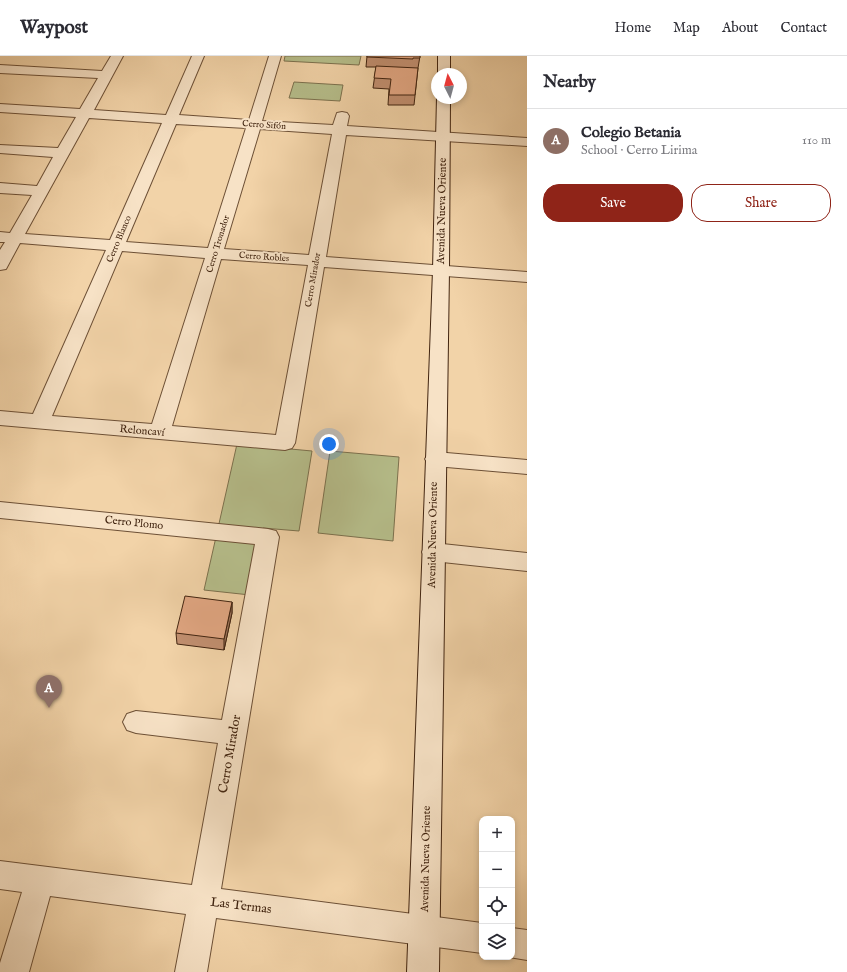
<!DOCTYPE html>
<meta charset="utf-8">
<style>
:root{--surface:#fff;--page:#f2f2f3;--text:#2b2b33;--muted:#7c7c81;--line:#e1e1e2;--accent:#8f2418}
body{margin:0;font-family:"IM FELL English",serif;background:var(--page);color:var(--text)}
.controls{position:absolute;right:12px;bottom:12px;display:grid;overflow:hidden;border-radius:8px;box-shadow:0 2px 6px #0003}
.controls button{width:36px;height:36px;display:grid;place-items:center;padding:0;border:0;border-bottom:1px solid var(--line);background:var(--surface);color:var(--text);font:20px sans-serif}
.compass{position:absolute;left:431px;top:12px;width:36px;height:36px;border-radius:50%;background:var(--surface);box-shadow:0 2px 6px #0003;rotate:354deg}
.you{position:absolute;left:329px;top:388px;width:14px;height:14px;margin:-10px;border:3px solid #fff;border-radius:50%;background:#1a73e8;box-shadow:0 0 0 6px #1a73e833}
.badge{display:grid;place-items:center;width:26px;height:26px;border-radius:50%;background:var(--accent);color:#fff;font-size:13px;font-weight:700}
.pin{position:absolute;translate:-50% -33px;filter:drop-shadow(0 1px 2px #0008)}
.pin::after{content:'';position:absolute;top:21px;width:14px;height:12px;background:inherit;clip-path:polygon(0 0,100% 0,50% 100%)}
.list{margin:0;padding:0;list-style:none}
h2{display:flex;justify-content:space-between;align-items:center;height:52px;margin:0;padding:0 16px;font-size:17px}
h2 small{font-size:13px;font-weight:400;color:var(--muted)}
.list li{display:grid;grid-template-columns:26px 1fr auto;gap:12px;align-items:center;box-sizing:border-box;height:64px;padding:0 16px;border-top:1px solid var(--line)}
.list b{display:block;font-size:15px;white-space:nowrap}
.list p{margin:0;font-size:13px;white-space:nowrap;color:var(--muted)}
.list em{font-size:13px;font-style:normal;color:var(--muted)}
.actions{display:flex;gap:8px;padding:12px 16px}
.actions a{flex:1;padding:9px 0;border:1px solid var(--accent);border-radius:16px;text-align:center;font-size:14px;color:var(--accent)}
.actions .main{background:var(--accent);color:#fff}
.icon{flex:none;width:22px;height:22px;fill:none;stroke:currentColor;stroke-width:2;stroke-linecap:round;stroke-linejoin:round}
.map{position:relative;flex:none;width:527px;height:916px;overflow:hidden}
header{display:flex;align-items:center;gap:24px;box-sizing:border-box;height:56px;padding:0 20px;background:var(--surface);border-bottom:1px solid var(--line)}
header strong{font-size:19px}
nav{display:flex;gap:22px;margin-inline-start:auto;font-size:14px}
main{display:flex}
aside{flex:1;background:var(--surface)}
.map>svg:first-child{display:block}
.green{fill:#b6be8b;stroke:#7c714e}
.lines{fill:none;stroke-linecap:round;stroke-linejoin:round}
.street-casing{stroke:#6d5036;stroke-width:2}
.secondary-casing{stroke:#412410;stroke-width:2}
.street{fill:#f7e2c6;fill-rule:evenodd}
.secondary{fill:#f7e2c6;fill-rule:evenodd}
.wall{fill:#c29071;stroke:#412410}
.shaded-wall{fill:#9e755c;stroke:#412410}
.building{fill:#e2a783;stroke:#412410}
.labels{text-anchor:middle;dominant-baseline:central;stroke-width:4;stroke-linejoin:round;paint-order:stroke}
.far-street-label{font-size:9px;fill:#412410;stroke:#f7e2c6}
.street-label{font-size:11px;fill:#412410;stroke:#f7e2c6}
.near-street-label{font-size:13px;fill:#412410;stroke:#f7e2c6}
</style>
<header>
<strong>Waypost</strong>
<nav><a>Home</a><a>Map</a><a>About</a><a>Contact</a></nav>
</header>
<main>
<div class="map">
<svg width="527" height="916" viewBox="0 0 527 916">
<rect width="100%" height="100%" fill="#f2d3a8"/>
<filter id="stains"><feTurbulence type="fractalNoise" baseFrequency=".005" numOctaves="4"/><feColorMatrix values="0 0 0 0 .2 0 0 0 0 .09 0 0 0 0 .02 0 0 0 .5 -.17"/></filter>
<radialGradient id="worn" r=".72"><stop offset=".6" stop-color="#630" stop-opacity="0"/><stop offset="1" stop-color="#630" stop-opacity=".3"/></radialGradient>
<g class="green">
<polygon points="285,0 361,0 359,9 284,5"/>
<polygon points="294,26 343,29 340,45 289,42"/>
<polygon points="237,388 312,395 299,475 263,472 250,539 204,534"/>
<polygon points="330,395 399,401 393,485 318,477"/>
</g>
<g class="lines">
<defs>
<g id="street">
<path d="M111,0h12l-29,54 72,5 26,-59h12l-25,59 70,5 20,-64h12l-19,65 71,4 4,-12 5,-1 5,1 2,3 -2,10 180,12v8l-181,-11 -20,122 201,15v10l-203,-15 -29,176 -3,5 -7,2 -285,-25v-14l33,3 73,-164 -86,-7 -14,26 -6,1v-20l5,-8h-5v-10l10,1 22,-38 -32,-2v-10l37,3 16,-29 -53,-4v-8l58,3 18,-31 -76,-5v-8l80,5 18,-31 -98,-5v-8l102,6zM89,62l73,5 -52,117 -85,-6zM176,68l70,4 -38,120 -82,-6zM260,73l72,5 -23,121 -85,-6zM122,195l83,7 -53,166 -100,-8zM221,203l87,6 -32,170 -104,-9z"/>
<polygon points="435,396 527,404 527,418 435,410 428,408 425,403 428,398"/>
<polygon points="0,446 268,473 276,475 279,481 221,833 482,867 482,897 216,862 207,916 175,916 186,858 50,840 29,916 0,916 0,907 22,836 0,833 0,805 192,829 218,687 136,677 127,674 123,666 127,658 136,655 222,664 255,488 0,462"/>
<polygon points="433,487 527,497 527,515 433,505 425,502 422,496 425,490"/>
<polygon points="512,872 527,874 527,904 509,901 512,901"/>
</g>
<g id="secondary">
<rect x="438" y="0" width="12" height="18"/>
<polygon points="437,41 450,42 449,214 439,916 407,916 433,214"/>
</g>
</defs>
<use href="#street" class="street-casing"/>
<use href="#secondary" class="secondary-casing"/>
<use href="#street" class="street"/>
<use href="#secondary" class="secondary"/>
</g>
<g class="wall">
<polygon points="367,0 420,0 418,12 414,49 388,49 389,33 373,32 376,11 366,11"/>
<polygon points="232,546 232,557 224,594 177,588 176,577"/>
</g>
<polygon class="shaded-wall" points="232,546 232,557 224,594 224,583"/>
<g class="building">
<polygon points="367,0 420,0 420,2 413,2 413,3 367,1"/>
<polygon points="376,10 418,12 415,39 389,39 391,23 374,22"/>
<polygon points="185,540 232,546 224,583 176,577"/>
</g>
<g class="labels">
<g class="far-street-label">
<text transform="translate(264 69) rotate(4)">Cerro Sifón</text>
<text transform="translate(119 183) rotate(-67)">Cerro Blanco</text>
<text transform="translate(218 188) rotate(-73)">Cerro Tronador</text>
<text transform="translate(264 201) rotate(4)">Cerro Robles</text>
<text transform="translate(313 224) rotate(-80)">Cerro Mirador</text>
</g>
<g class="street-label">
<text transform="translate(442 155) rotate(-89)">Avenida Nueva Oriente</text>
<text transform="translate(142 375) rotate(5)">Reloncaví</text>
<text transform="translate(134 467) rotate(6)">Cerro Plomo</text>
<text transform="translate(433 479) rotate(-89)">Avenida Nueva Oriente</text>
<text transform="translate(426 803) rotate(-89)">Avenida Nueva Oriente</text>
</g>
<g class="near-street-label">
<text transform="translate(230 698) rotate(-80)">Cerro Mirador</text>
<text transform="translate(241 850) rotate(7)">Las Termas</text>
</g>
</g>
<rect width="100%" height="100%" filter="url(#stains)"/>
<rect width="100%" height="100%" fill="url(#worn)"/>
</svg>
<div class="controls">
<button>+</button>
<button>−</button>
<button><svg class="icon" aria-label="locate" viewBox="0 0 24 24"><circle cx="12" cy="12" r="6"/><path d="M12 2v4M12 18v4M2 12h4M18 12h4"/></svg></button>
<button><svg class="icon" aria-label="layers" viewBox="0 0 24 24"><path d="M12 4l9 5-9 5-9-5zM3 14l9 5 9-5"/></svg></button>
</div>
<svg class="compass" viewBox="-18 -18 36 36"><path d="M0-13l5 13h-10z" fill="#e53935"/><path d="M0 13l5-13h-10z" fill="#7c7c81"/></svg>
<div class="you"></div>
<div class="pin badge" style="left:49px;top:652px;background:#8d6e63">A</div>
</div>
<aside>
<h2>Nearby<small></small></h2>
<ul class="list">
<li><span class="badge" style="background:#8d6e63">A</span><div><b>Colegio Betania</b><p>School · Cerro Lirima</p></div><em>110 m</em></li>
</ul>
<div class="actions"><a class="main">Save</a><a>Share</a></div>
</aside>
</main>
